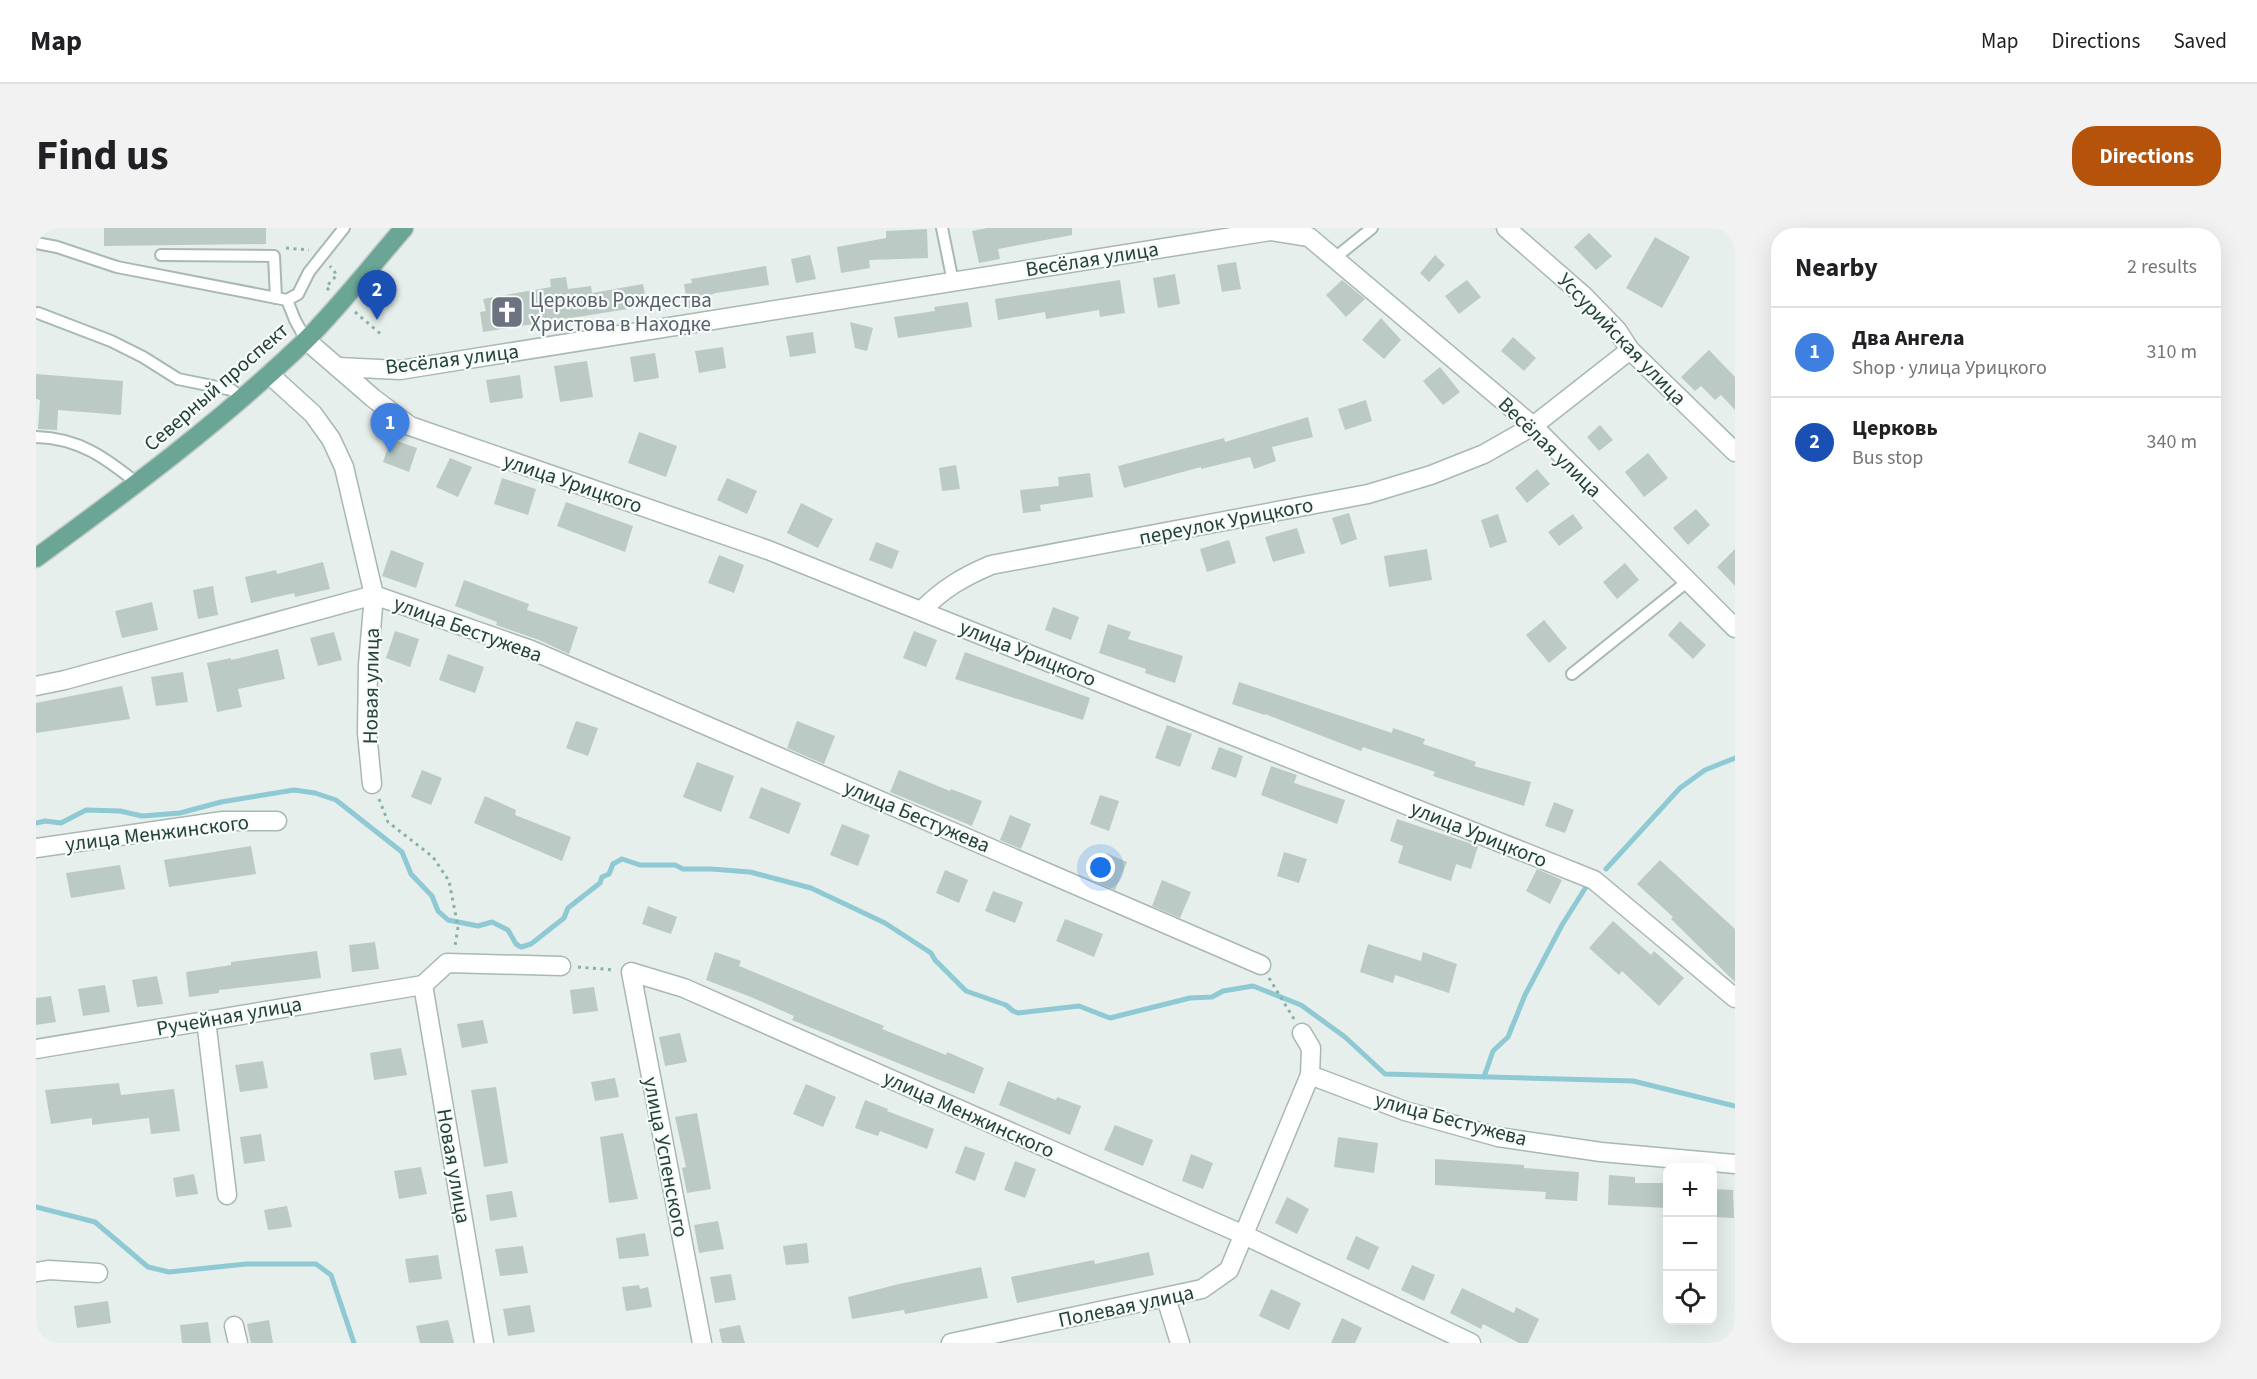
<!DOCTYPE html>
<meta charset="utf-8">
<style>
:root{--surface:#fff;--page:#f2f2f2;--text:#202124;--muted:#757577;--line:#e0e0e0;--accent:#b45309}
body{margin:0;font-family:"Source Sans 3",sans-serif;background:var(--page);color:var(--text)}
.controls{position:absolute;right:18px;bottom:18px;display:grid;overflow:hidden;border-radius:12px;box-shadow:0 6px 24px #0002}
.controls button{width:54px;height:54px;display:grid;place-items:center;padding:0;border:0;border-bottom:2px solid var(--line);background:var(--surface);color:var(--text);font:30px sans-serif}
.you{position:absolute;left:1065px;top:640px;width:21px;height:21px;margin:-15px;border:4px solid #fff;border-radius:50%;background:#1a73e8;box-shadow:0 0 0 9px #1a73e833}
.badge{display:grid;place-items:center;width:39px;height:39px;border-radius:50%;background:var(--accent);color:#fff;font-size:20px;font-weight:700}
.pin{position:absolute;translate:-50% -50px;filter:drop-shadow(0 2px 3px #0008)}
.pin::after{content:'';position:absolute;top:32px;width:21px;height:18px;background:inherit;clip-path:polygon(0 0,100% 0,50% 100%)}
.list{margin:0;padding:0;list-style:none}
h2{display:flex;justify-content:space-between;align-items:center;height:78px;margin:0;padding:0 24px;font-size:26px}
h2 small{font-size:20px;font-weight:400;color:var(--muted)}
.list li{display:grid;grid-template-columns:39px 1fr auto;gap:18px;align-items:center;box-sizing:border-box;height:90px;padding:0 24px;border-top:2px solid var(--line)}
.list b{display:block;font-size:22px;white-space:nowrap}
.list p{margin:0;font-size:20px;white-space:nowrap;color:var(--muted)}
.list em{font-size:20px;font-style:normal;color:var(--muted)}
.icon{flex:none;width:33px;height:33px;fill:none;stroke:currentColor;stroke-width:2;stroke-linecap:round;stroke-linejoin:round}
.map{position:relative;flex:none;width:1699px;height:1115px;overflow:hidden;border-radius:24px}
header{display:flex;align-items:center;gap:36px;box-sizing:border-box;height:84px;padding:0 30px;background:var(--surface);border-bottom:2px solid var(--line)}
header strong{font-size:28px}
nav{display:flex;gap:33px;margin-inline-start:auto;font-size:21px}
.intro{display:flex;align-items:center;justify-content:space-between;box-sizing:border-box;height:144px;padding:0 36px}
h1{margin:0;font-size:42px}
.button{padding:15px 27px;border-radius:24px;background:var(--accent);color:#fff;font-size:21px;font-weight:700}
main{display:flex;gap:36px;padding:0 36px}
aside{flex:1;background:var(--surface);border-radius:24px;box-shadow:0 6px 24px #0002}
.map>svg:first-child{display:block}
.lines{fill:none;stroke-linecap:round;stroke-linejoin:round}
.stream{stroke:#8ec9d4;stroke-width:5}
.building{fill:#bbcac4}
.service-casing{stroke:#a8b8b2;stroke-width:14}
.minor-casing{stroke:#a8b8b2;stroke-width:21}
.primary-casing{stroke:#c2cac8;stroke-width:21}
.path{stroke:#86b3a5;stroke-width:3;stroke-dasharray:3 4.5;stroke-linecap:butt}
.service{stroke:#fff;stroke-width:10}
.minor{stroke:#fff;stroke-width:18}
.primary{stroke:#6aa596;stroke-width:18}
.labels{text-anchor:middle;dominant-baseline:central;stroke-width:4.5;stroke-linejoin:round;paint-order:stroke}
.street-label{font-size:21px;fill:#24423a;stroke:#f7fbf9}
.worship-label{font-size:21px;fill:#5b616d;stroke:#f7fbf9;text-anchor:start}
</style>
<header>
<strong>Map</strong>
<nav><a>Map</a><a>Directions</a><a>Saved</a></nav>
</header>
<div class="intro"><h1>Find us</h1><a class="button">Directions</a></div>
<main>
<div class="map">
<svg width="1699" height="1115" viewBox="0 0 1699 1115">
<rect width="100%" height="100%" fill="#e6efeb"/>
<g class="lines">
<g class="stream">
<polyline points="0,595 9,593 25,595 50,582 84,583 106,588 144,585 185,574 258,562 279,565 300,572 366,624 375,646 396,668 402,683 412,692 442,698 456,694 472,702 480,716 485,719 495,716 528,690 532,680 564,655 566,649 573,646 577,636 586,631 604,637 639,637 647,641 675,641 714,644 775,660 849,695 895,725 899,732 930,763 970,777 977,783 982,785 1043,778 1074,790 1154,770 1176,769 1187,763 1217,758 1265,777 1309,809 1349,846 1597,853 1699,878"/>
<polyline points="1570,641 1644,560 1669,542 1699,530"/>
<polyline points="1448,849 1457,823 1472,809 1489,767 1526,697 1550,659"/>
<polyline points="0,979 59,994 112,1039 133,1044 210,1036 280,1036 295,1047 318,1115"/>
</g>
</g>
<g class="building">
<polygon points="68,0 230,0 230,16 68,18"/>
<polygon points="951,0 1036,0 1036,7 962,21 964,31 943,35 936,3"/>
<polygon points="891,1 892,30 833,32 834,40 805,45 801,19 850,10 850,3"/>
<polygon points="1553,5 1576,28 1560,42 1538,19"/>
<polygon points="1619,9 1654,29 1626,80 1590,60"/>
<polygon points="774,27 780,51 760,55 755,31"/>
<polygon points="1399,27 1409,37 1393,54 1384,45"/>
<polygon points="1200,34 1205,61 1186,64 1181,37"/>
<polygon points="730,38 733,57 680,65 671,68 673,77 652,80 648,56 656,55 655,51"/>
<polygon points="1139,46 1144,76 1122,80 1117,50"/>
<polygon points="530,49 532,61 555,58 556,65 607,56 611,78 447,104 444,84 450,83 447,71 515,59 514,51"/>
<polygon points="1084,52 1089,85 1064,89 1063,82 1010,91 1009,84 962,92 959,71"/>
<polygon points="1306,52 1329,71 1310,89 1290,67"/>
<polygon points="1431,52 1445,69 1423,86 1409,68"/>
<polygon points="932,74 936,99 862,110 858,89 899,83 898,79"/>
<polygon points="1345,90 1365,112 1348,131 1326,112"/>
<polygon points="814,94 837,100 831,123 819,120"/>
<polygon points="777,104 780,125 754,129 750,108"/>
<polygon points="1477,109 1500,130 1488,143 1465,123"/>
<polygon points="687,119 690,140 663,145 659,123"/>
<polygon points="1673,122 1699,149 1699,182 1685,167 1679,172 1665,158 1659,163 1645,149"/>
<polygon points="619,125 623,150 598,154 594,129"/>
<polygon points="551,133 557,169 524,174 518,138"/>
<polygon points="1404,139 1424,164 1407,177 1387,153"/>
<polygon points="0,146 87,153 85,187 22,182 21,202 2,201 4,172 0,171"/>
<polygon points="484,147 487,170 454,175 450,152"/>
<polygon points="1330,172 1336,193 1309,202 1302,181"/>
<polygon points="1272,189 1277,209 1236,219 1240,233 1218,241 1214,229 1165,241 1165,239 1088,260 1082,238 1188,210 1189,214"/>
<polygon points="1564,197 1577,212 1563,223 1551,209"/>
<polygon points="603,204 641,218 630,249 592,235"/>
<polygon points="355,211 381,220 373,244 347,234"/>
<polygon points="1612,225 1632,250 1608,269 1589,244"/>
<polygon points="414,230 436,239 422,269 400,259"/>
<polygon points="920,237 924,261 906,263 903,240"/>
<polygon points="1501,241 1514,256 1491,275 1479,260"/>
<polygon points="1054,245 1057,269 1004,277 1005,283 987,285 984,262 1023,258 1022,249"/>
<polygon points="466,250 500,261 492,287 458,276"/>
<polygon points="691,250 721,263 711,286 681,272"/>
<polygon points="530,274 597,298 589,324 521,298"/>
<polygon points="765,275 797,291 782,320 751,305"/>
<polygon points="1660,281 1674,297 1652,317 1637,300"/>
<polygon points="1313,285 1321,311 1305,317 1296,290"/>
<polygon points="1462,286 1471,314 1454,320 1445,292"/>
<polygon points="1537,286 1547,300 1523,318 1512,304"/>
<polygon points="1261,300 1269,325 1237,334 1229,309"/>
<polygon points="1193,312 1200,335 1171,344 1164,321"/>
<polygon points="840,314 863,323 856,341 833,332"/>
<polygon points="1391,321 1396,352 1353,359 1348,328"/>
<polygon points="1699,321 1699,358 1681,339"/>
<polygon points="355,322 388,335 380,360 346,348"/>
<polygon points="683,327 708,337 698,365 672,355"/>
<polygon points="287,334 294,361 259,369 258,365 215,375 209,349 240,342 241,346"/>
<polygon points="1589,335 1603,352 1581,371 1567,354"/>
<polygon points="428,352 493,376 491,382 542,399 533,426 503,412 460,397 461,394 419,378"/>
<polygon points="177,358 182,387 162,391 157,362"/>
<polygon points="116,374 122,402 86,410 79,383"/>
<polygon points="1017,379 1043,389 1035,412 1009,402"/>
<polygon points="1508,392 1531,420 1513,435 1490,407"/>
<polygon points="1644,393 1670,417 1657,431 1632,407"/>
<polygon points="1072,396 1095,404 1092,411 1147,428 1139,455 1109,445 1110,441 1063,425"/>
<polygon points="359,403 383,411 374,439 350,430"/>
<polygon points="878,403 901,412 890,439 867,430"/>
<polygon points="298,404 306,432 282,438 274,410"/>
<polygon points="242,421 249,451 202,461 206,479 181,484 171,435 195,430 195,432"/>
<polygon points="929,424 1054,470 1047,492 919,451"/>
<polygon points="412,426 448,439 439,465 403,452"/>
<polygon points="147,444 152,474 120,478 115,449"/>
<polygon points="1203,454 1356,505 1357,500 1389,511 1387,516 1440,534 1438,538 1495,554 1488,578 1397,548 1399,544 1327,519 1325,523 1229,486 1229,487 1196,476"/>
<polygon points="86,458 94,491 0,505 0,475"/>
<polygon points="540,493 562,500 552,528 530,520"/>
<polygon points="761,493 799,508 788,536 751,520"/>
<polygon points="1131,497 1156,506 1144,539 1119,530"/>
<polygon points="1183,519 1207,528 1200,550 1175,541"/>
<polygon points="661,534 698,548 685,584 647,569"/>
<polygon points="1235,538 1261,547 1258,555 1309,572 1301,596 1225,567"/>
<polygon points="386,542 406,550 395,577 375,569"/>
<polygon points="863,542 914,563 915,561 946,573 936,598 854,564"/>
<polygon points="725,559 765,575 753,606 713,590"/>
<polygon points="1064,567 1083,573 1073,603 1054,596"/>
<polygon points="449,568 480,582 479,587 535,609 526,633 438,595"/>
<polygon points="1518,574 1538,582 1529,605 1509,598"/>
<polygon points="974,587 995,596 985,621 964,612"/>
<polygon points="1361,591 1442,618 1435,641 1420,636 1415,653 1362,635 1367,618 1354,613"/>
<polygon points="806,596 834,607 822,638 794,627"/>
<polygon points="215,618 220,646 133,659 128,632"/>
<polygon points="1248,624 1271,631 1263,655 1241,648"/>
<polygon points="1070,625 1091,634 1079,662 1058,653"/>
<polygon points="1624,632 1699,701 1699,754 1635,691 1637,689 1601,656"/>
<polygon points="84,637 89,661 35,670 30,645"/>
<polygon points="1501,641 1526,652 1514,676 1490,663"/>
<polygon points="909,642 932,652 923,675 900,665"/>
<polygon points="1126,652 1155,664 1144,690 1116,678"/>
<polygon points="957,663 987,674 979,695 949,683"/>
<polygon points="612,678 641,689 635,706 606,696"/>
<polygon points="1029,691 1067,706 1058,729 1020,713"/>
<polygon points="1577,693 1615,727 1618,723 1648,750 1623,778 1586,743 1583,747 1553,720"/>
<polygon points="339,714 343,741 316,744 313,717"/>
<polygon points="1332,716 1385,733 1387,724 1421,736 1413,765 1359,747 1357,755 1324,744"/>
<polygon points="281,723 285,750 183,762 183,765 153,769 150,744 195,737 195,734"/>
<polygon points="679,724 705,733 703,738 848,798 846,801 910,827 911,824 948,840 938,866 756,792 758,788 715,769 670,752"/>
<polygon points="121,748 127,776 101,779 96,752"/>
<polygon points="69,757 74,784 47,788 42,761"/>
<polygon points="558,759 562,783 537,786 534,762"/>
<polygon points="15,768 20,794 0,797 0,770"/>
<polygon points="447,792 452,815 426,820 421,796"/>
<polygon points="644,805 651,834 629,838 623,809"/>
<polygon points="365,820 371,847 338,852 334,825"/>
<polygon points="227,833 232,860 204,864 199,837"/>
<polygon points="579,850 583,869 559,873 555,854"/>
<polygon points="972,853 1020,872 1021,869 1045,878 1034,907 963,877"/>
<polygon points="83,855 85,867 138,861 144,903 115,906 113,890 56,897 56,890 15,896 9,862"/>
<polygon points="770,856 800,869 787,899 757,886"/>
<polygon points="460,859 472,935 448,939 435,862"/>
<polygon points="829,872 852,881 851,883 898,901 891,921 844,903 842,908 819,900"/>
<polygon points="661,885 675,961 651,965 646,940 650,939 639,889"/>
<polygon points="1079,897 1117,912 1107,938 1068,922"/>
<polygon points="587,905 602,971 573,975 564,909"/>
<polygon points="225,906 229,933 208,936 204,909"/>
<polygon points="1302,909 1342,915 1338,945 1298,939"/>
<polygon points="929,918 949,925 939,953 919,945"/>
<polygon points="1155,926 1177,935 1167,961 1146,953"/>
<polygon points="1399,931 1488,937 1488,940 1543,944 1541,973 1509,971 1510,964 1399,957"/>
<polygon points="979,933 1000,941 989,970 968,962"/>
<polygon points="385,939 391,966 363,971 358,943"/>
<polygon points="158,946 162,966 140,969 137,950"/>
<polygon points="1573,947 1599,949 1599,955 1632,955 1632,980 1572,977"/>
<polygon points="1677,961 1697,962 1698,990 1677,989"/>
<polygon points="476,963 481,989 454,993 450,967"/>
<polygon points="1251,969 1273,981 1261,1006 1239,995"/>
<polygon points="251,978 256,999 232,1002 228,982"/>
<polygon points="682,993 688,1021 663,1025 658,997"/>
<polygon points="609,1005 613,1028 583,1031 580,1010"/>
<polygon points="1320,1008 1343,1019 1333,1042 1310,1031"/>
<polygon points="771,1015 773,1035 750,1037 747,1018"/>
<polygon points="487,1018 492,1045 464,1048 459,1021"/>
<polygon points="1113,1024 1118,1047 981,1075 975,1049 1058,1032 1059,1036"/>
<polygon points="402,1027 406,1051 373,1055 369,1031"/>
<polygon points="1376,1037 1399,1047 1388,1073 1365,1062"/>
<polygon points="945,1039 952,1070 869,1086 868,1082 816,1091 812,1069 863,1056"/>
<polygon points="695,1046 700,1072 679,1075 674,1049"/>
<polygon points="603,1057 604,1061 612,1059 616,1079 590,1083 586,1059"/>
<polygon points="1426,1060 1478,1085 1480,1079 1503,1091 1492,1115 1483,1115 1447,1096 1445,1101 1414,1085"/>
<polygon points="1235,1061 1265,1075 1253,1102 1223,1088"/>
<polygon points="72,1073 75,1095 41,1100 38,1078"/>
<polygon points="494,1077 499,1104 472,1108 467,1081"/>
<polygon points="1306,1090 1326,1100 1319,1115 1295,1115"/>
<polygon points="233,1092 237,1115 215,1115 211,1096"/>
<polygon points="412,1092 418,1115 384,1115 380,1098"/>
<polygon points="172,1094 175,1115 146,1115 144,1097"/>
<polygon points="704,1097 709,1115 686,1115 683,1101"/>
</g>
<g class="lines">
<defs>
<g id="service">
<polyline points="906,0 917,54"/>
<polyline points="0,15 21,19 81,39 251,72 262,66 273,44 308,0"/>
<polyline points="125,27 238,28 240,70"/>
<polyline points="1300,29 1336,0"/>
<polyline points="251,72 259,92 270,112"/>
<polyline points="2,85 75,113 107,129 142,151 196,162 206,171"/>
<path d="M0,209c43,1 70,21 102,47"/>
<polyline points="1536,446 1652,353"/>
</g>
<g id="minor">
<polyline points="1470,0 1548,68 1581,102 1594,122 1699,224"/>
<polyline points="270,112 337,170 374,198 732,322 1558,652 1699,770"/>
<polyline points="302,139 364,142 1234,3 1273,9 1497,198 1699,400"/>
<polyline points="233,146 277,186 295,211 308,239 338,367 332,437 331,505 336,556"/>
<path d="M886,382c22,-22 41,-33 69,-45l377,-71 63,-19 53,-21 49,-28 97,-76"/>
<polyline points="0,458 29,452 338,367 495,422 1225,737"/>
<polyline points="0,620 187,593 241,593"/>
<polyline points="387,757 448,1115"/>
<polyline points="387,757 411,735 525,738"/>
<polyline points="170,792 191,967"/>
<polyline points="1266,805 1275,820 1274,847 1369,883 1462,909 1565,924 1699,936"/>
<polyline points="0,821 387,757"/>
<polyline points="0,1044 13,1042 62,1045"/>
<polyline points="1130,1070 1144,1115"/>
<polyline points="198,1098 202,1115"/>
<polyline points="666,1115 595,744 648,760 1208,1007 1435,1115"/>
<polyline points="915,1115 1166,1061 1193,1042 1274,847"/>
</g>
<path id="primary" d="M0,330c93,-68 186,-137 269,-217 35,-35 66,-75 99,-113"/>
</defs>
<use href="#service" class="service-casing"/>
<use href="#minor" class="minor-casing"/>
<use href="#primary" class="primary-casing"/>
<g class="path">
<polyline points="250,20 273,22"/>
<polyline points="293,62 290,59 301,47 294,38"/>
<polyline points="319,84 347,108"/>
<polyline points="343,571 352,594 397,629 413,653 422,699 419,718"/>
<polyline points="542,739 578,742"/>
<polyline points="1233,750 1258,791"/>
</g>
<use href="#service" class="service"/>
<use href="#minor" class="minor"/>
<use href="#primary" class="primary"/>
</g>
<defs>
<symbol id="church-square" viewBox="-11 -11 22 22"><rect x="-9" y="-9" width="18" height="18" rx="4" fill="#6b7280" stroke="#f7fbf9"/><path d="M-1.2-6h2.4v3.5h3.3v2.4h-3.3V6h-2.4V-.1h-3.3v-2.4h3.3Z" fill="#fff"/></symbol>
</defs>
<g fill-rule="evenodd">
<use href="#church-square" x="452" y="65" width="38" height="38"/>
</g>
<g class="labels">
<g class="street-label">
<text transform="translate(1056 31) rotate(-9)">Весёлая улица</text>
<text transform="translate(1586 111) rotate(46)">Уссурийская улица</text>
<text transform="translate(416 131) rotate(-7)">Весёлая улица</text>
<text transform="translate(180 159) rotate(-41)">Северный проспект</text>
<text transform="translate(1514 219) rotate(44)">Весёлая улица</text>
<text transform="translate(537 255) rotate(19)">улица Урицкого</text>
<text transform="translate(1190 293) rotate(-11)">переулок Урицкого</text>
<text transform="translate(432 401) rotate(20)">улица Бестужева</text>
<text transform="translate(992 425) rotate(22)">улица Урицкого</text>
<text transform="translate(335 458) rotate(-89)">Новая улица</text>
<text transform="translate(881 588) rotate(23)">улица Бестужева</text>
<text transform="translate(121 605) rotate(-7)">улица Менжинского</text>
<text transform="translate(1443 606) rotate(22)">улица Урицкого</text>
<text transform="translate(193 788) rotate(-10)">Ручейная улица</text>
<text transform="translate(933 886) rotate(24)">улица Менжинского</text>
<text transform="translate(1415 891) rotate(15)">улица Бестужева</text>
<text transform="translate(630 929) rotate(79)">улица Успенского</text>
<text transform="translate(418 938) rotate(80)">Новая улица</text>
<text transform="translate(1090 1078) rotate(-12)">Полевая улица</text>
</g>
<g class="worship-label">
<text x="494" y="72">Церковь Рождества<tspan x="494" dy="24">Христова в Находке</tspan></text>
</g>
</g>
</svg>
<div class="controls">
<button>+</button>
<button>−</button>
<button><svg class="icon" aria-label="locate" viewBox="0 0 24 24"><circle cx="12" cy="12" r="6"/><path d="M12 2v4M12 18v4M2 12h4M18 12h4"/></svg></button>
</div>
<div class="you"></div>
<div class="pin badge" style="left:354px;top:225px;background:#3f7fe0">1</div>
<div class="pin badge" style="left:341px;top:92px;background:#1a4fb4">2</div>
</div>
<aside>
<h2>Nearby<small>2 results</small></h2>
<ul class="list">
<li><span class="badge" style="background:#3f7fe0">1</span><div><b>Два Ангела</b><p>Shop · улица Урицкого</p></div><em>310 m</em></li>
<li><span class="badge" style="background:#1a4fb4">2</span><div><b>Церковь</b><p>Bus stop</p></div><em>340 m</em></li>
</ul>
</aside>
</main>
